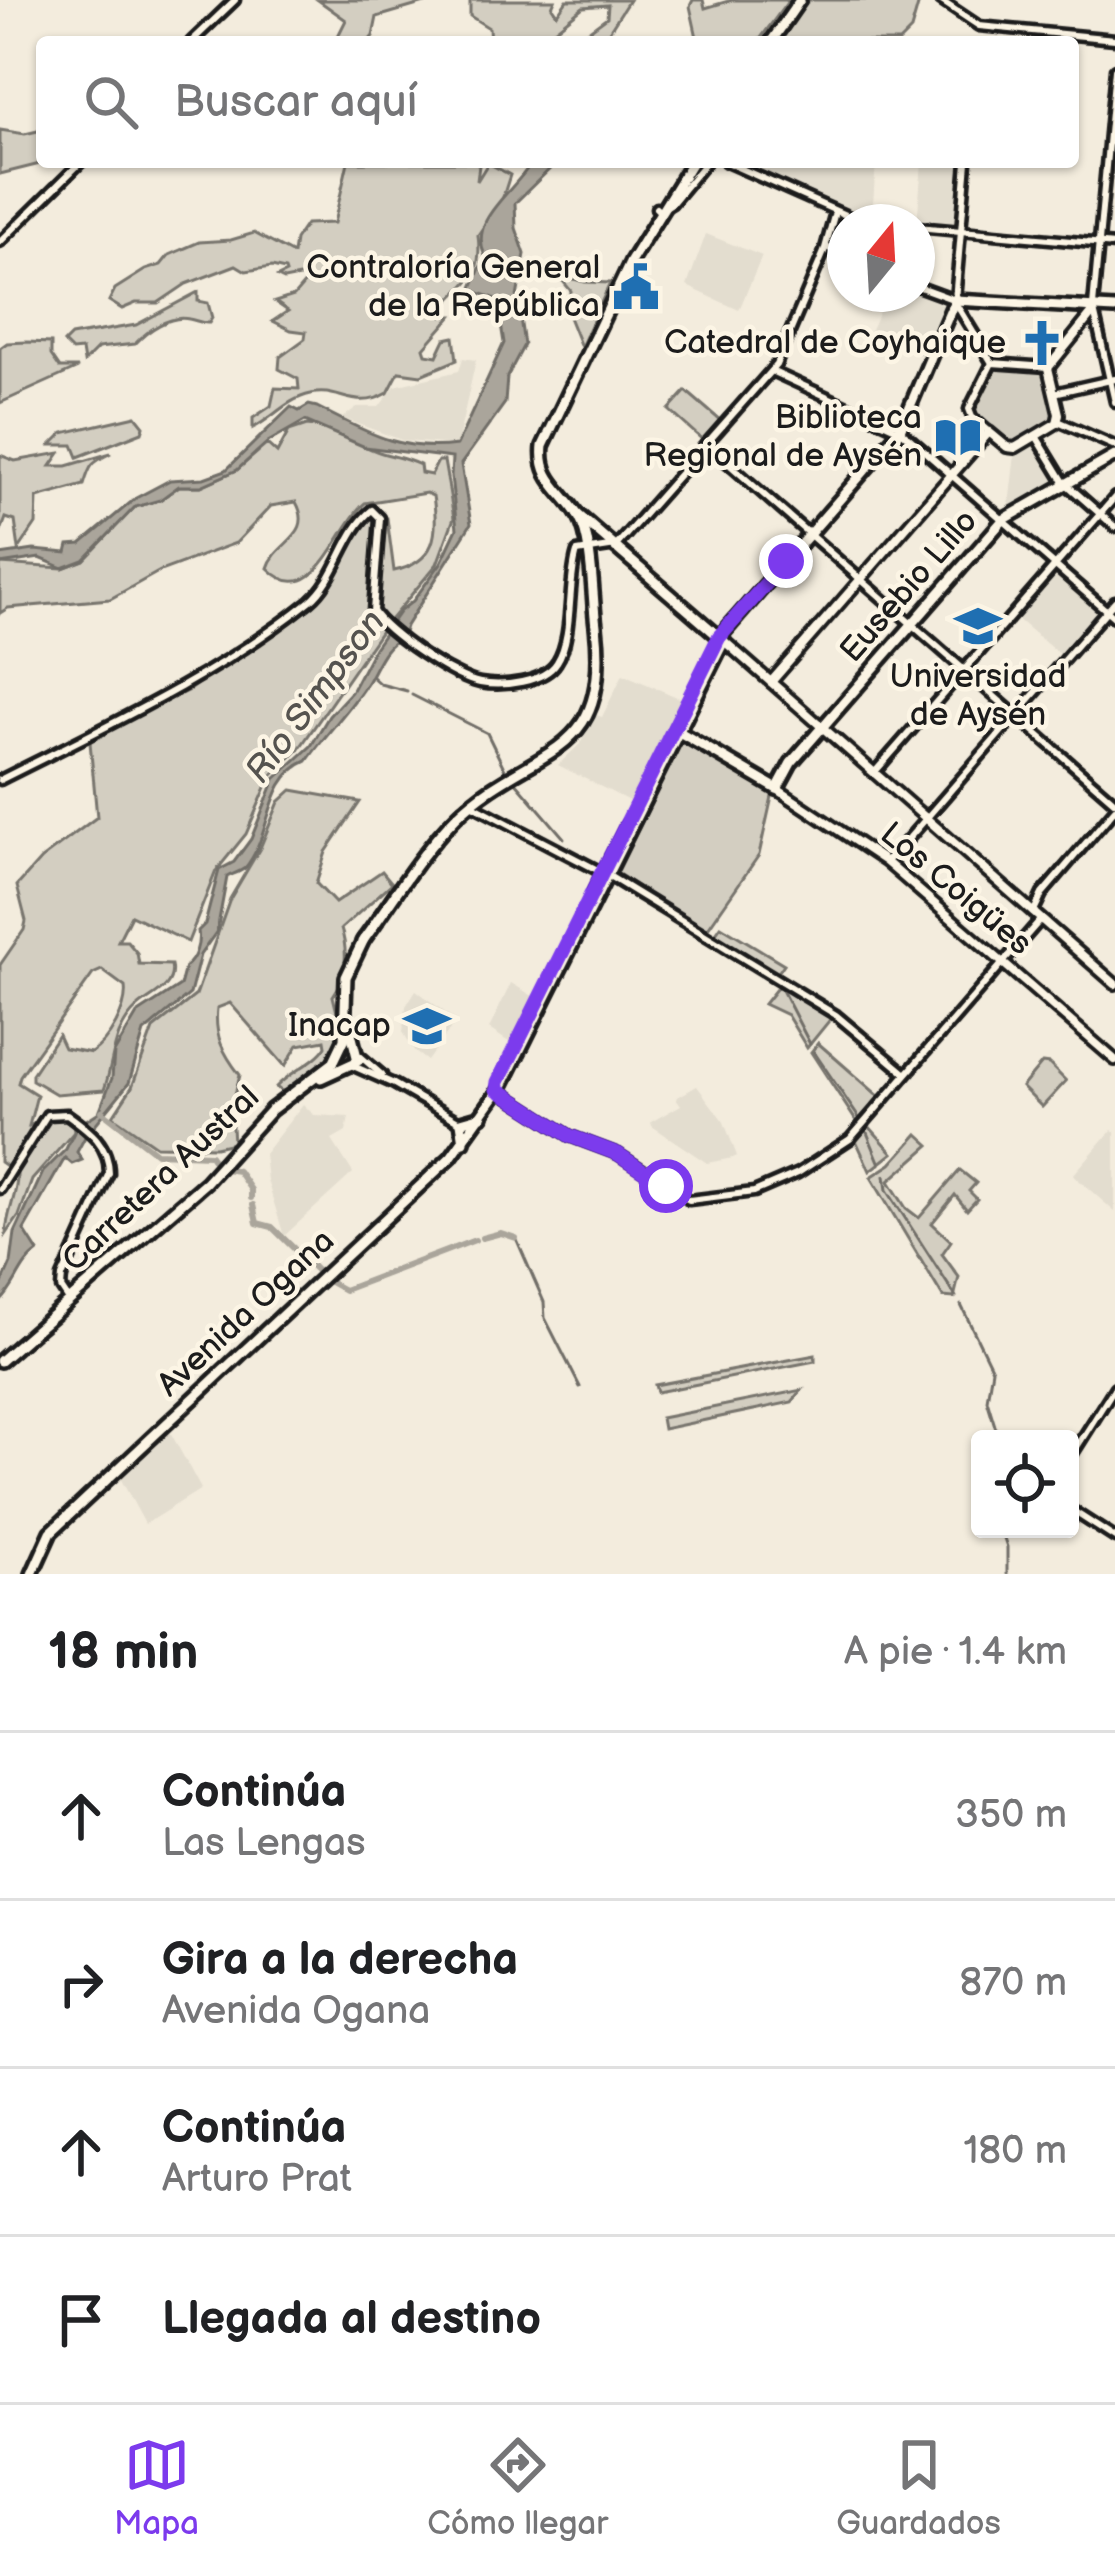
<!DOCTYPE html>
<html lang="es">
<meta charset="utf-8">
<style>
:root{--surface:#fff;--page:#f2f2f2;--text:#202124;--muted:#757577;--line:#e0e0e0;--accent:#7c3aed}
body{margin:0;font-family:"Balsamiq Sans",sans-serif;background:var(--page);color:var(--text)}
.controls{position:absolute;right:36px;bottom:36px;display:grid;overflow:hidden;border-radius:12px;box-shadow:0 3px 9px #0004}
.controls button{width:108px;height:108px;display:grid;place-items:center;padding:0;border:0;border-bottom:3px solid var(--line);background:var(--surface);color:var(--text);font:60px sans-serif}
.compass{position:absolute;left:827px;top:204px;width:108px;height:108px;border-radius:50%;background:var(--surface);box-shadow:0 3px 9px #0004;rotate:18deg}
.stop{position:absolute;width:36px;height:36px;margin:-27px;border:9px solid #7c3aed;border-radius:50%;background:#fff}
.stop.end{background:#7c3aed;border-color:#fff;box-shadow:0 3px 12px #0008}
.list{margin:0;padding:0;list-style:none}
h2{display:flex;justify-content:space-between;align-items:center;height:156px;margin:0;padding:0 48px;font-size:51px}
h2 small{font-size:39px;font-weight:400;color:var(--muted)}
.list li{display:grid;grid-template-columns:78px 1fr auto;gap:36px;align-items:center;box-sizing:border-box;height:168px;padding:0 48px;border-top:3px solid var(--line)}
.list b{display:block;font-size:45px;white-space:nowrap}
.list p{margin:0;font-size:39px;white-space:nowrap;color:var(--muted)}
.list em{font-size:39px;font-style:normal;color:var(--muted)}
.icon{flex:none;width:66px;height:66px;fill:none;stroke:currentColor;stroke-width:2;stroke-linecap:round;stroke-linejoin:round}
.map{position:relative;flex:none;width:1115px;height:1574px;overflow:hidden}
.search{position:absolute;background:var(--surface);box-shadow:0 3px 9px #0004;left:36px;right:36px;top:36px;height:132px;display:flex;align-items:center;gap:30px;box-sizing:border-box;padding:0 42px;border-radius:12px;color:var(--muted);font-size:45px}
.sheet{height:828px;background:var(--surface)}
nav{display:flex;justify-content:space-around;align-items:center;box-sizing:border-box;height:168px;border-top:3px solid var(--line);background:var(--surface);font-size:33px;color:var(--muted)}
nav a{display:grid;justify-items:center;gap:6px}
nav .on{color:var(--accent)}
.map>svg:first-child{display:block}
.built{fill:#e3ddcf}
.green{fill:#d3cec1;stroke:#78756e;stroke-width:3}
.water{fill:#aaa59b;stroke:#716e68;stroke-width:3}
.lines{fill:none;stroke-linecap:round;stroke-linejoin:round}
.stream{stroke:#716e68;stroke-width:3}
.canal{stroke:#aaa59b;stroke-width:6}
.tertiary-casing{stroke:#1c1c1c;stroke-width:15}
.secondary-casing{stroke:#1c1c1c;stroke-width:16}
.primary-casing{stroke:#1c1c1c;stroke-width:18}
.trunk-casing{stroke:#1c1c1c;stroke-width:18}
.tertiary{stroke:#fcf5e5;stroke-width:6}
.secondary{stroke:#fcf5e5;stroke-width:8}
.primary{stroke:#fcf5e5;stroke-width:9}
.trunk{stroke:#fcf5e5;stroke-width:9}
.route{stroke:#7c3aed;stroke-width:15}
.labels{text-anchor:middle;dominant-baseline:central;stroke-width:9;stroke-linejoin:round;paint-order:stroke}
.poi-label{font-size:33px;fill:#1c1c1c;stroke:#fcf5e5;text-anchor:end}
.street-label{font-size:33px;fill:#1c1c1c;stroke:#fcf5e5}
.water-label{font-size:36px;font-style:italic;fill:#55534f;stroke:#fcf5e5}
</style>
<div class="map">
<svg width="1115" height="1574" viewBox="0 0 1115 1574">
<rect width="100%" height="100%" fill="#f3ecdd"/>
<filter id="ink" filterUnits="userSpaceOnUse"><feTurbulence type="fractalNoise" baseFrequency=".00833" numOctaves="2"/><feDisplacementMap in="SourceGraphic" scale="24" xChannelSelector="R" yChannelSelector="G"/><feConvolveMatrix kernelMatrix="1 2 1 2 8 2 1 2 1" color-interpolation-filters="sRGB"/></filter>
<g filter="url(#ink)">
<g class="built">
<polygon points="744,162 876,162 872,218 851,216 741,167"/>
<polygon points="922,162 965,166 959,228 917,224"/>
<polygon points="706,234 762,256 739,310 687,286"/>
<polygon points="917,291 945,306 924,356 868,336 887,294"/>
<polygon points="463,358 476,360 457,445 404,441 342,418 357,407 379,407 395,386 459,371"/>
<polygon points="1037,440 1063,485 1008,514 1015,454"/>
<polygon points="1055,574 1098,611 1060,655 1016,618"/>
<polygon points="623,674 684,700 633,803 558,765 580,744 596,715 602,717"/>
<polygon points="511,983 536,998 512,1044 489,1029"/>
<polygon points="416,990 456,1021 427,1061 415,1052 403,1032 406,1006"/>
<polygon points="697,1086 724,1122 737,1156 733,1158 707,1163 652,1126 651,1122 681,1105 676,1098"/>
<polygon points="303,1104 314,1115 349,1117 346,1132 332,1140 353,1173 284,1236 267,1180 264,1154"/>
<polygon points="1112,1130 1115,1132 1115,1212 1073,1175"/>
<polygon points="168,1428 201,1489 145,1524 118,1474"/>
</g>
<g class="green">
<polygon points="318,0 435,0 377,17 373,36 368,42 335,42 346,20"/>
<polygon points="470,0 555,0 552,7 557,14 567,0 629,0 602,42 573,42 607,17 608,5 583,7 548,35 529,42 490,42 489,28 470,16"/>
<polygon points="693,0 703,0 705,8 732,0 789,0 758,42 698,42 690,6"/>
<polygon points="805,0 919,0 919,2 911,30 899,42 777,42"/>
<polygon points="0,130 25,134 42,130 42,162 48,162 0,174"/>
<path d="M348,162h126l5,3 -2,16 11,-18 22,12 -8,25 -24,35c5,44 -10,43 -37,75l-1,6h12l-28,32 2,6 11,2 8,-17 9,-2 3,23 -36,15 -22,-3 -11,21c-33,19 -50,-6 -77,1 -24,5 -38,24 -58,34v-10l18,-12 4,-18 24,1 -1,-10 -19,-10 1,-12 25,-18 1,-7 -15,-2 -18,-9 15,-10 -13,-9 19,-6 12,-14 -2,-6 -20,4 -6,-3 8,-4 -1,-3 -13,-3 -26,4 -10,-6 -50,19 -28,19h-22l-14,6 -13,-8 6,-12 30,-19 16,-5 8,-10 30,-13 32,-2 23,-7 39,21 2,-14 11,-16 28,-1z"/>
<polygon points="558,275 585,282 610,283 581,347 569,317 571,291"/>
<path d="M198,292v9l10,2 4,15 -3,5c-7,1 -13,-3 -20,-4 -20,-4 -42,12 -54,25l-37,4 -14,14 -2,-12 -10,1 -8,-8 7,-7 65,-11z"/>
<polygon points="27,342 51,343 51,355 60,368 78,368 0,403 0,348 7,343"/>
<polygon points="996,367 1044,369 1055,421 1012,445 974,414 972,409"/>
<polygon points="686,391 721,421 704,441 669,410"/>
<polygon points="136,416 144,426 142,432 78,457 73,445 51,445 63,433"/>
<path d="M307,425c28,2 49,20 75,28 14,4 25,6 38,12l1,8 10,2 7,-14h6l10,57 -17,46 -56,67 -82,118 -29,29 -24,56 -30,37 -28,71 -57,-27 -13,26h9l10,12 2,11 32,1c5,23 -20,30 -34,43 -25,23 -23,54 -33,82l-48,4 -24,-14v-6l26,-39 6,13 27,5c18,-12 37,-45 34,-66l-23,-17 -9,4 -73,102 -2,7 19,12 -8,31 22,-11 22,5 1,12 -42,48 -13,36 -13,19c0,-22 12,-40 11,-61l-17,-12v-197l24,-35 2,-9 -9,-35 24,-27 56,-42 -7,-75 7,-7 92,-45 123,-89 54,-82 21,-1 7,53c42,-9 45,-37 39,-75l-7,-3 -61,10c-27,22 -51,112 -97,65 8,-27 47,-32 28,-66l-25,4 -35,37 -76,28 -50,28 -102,9 -8,5v-49l63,4 21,-8 51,-53 25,-7 19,-14h22l36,-16 30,-26 10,9 12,-22z"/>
<path d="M60,453l-9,13h16l44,-13c-20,10 -21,12 -27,32l-47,13 -1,26 -17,25 -4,-28 -9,-3 -6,16v-79l15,6z"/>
<polygon points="681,742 773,792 759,855 706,931 617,873"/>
<path d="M292,790l68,12 -34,50 -10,31 19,20 47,-32 10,12 -51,46c7,21 6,48 -8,67l6,25 -3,32 -41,35 -14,3 -5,-4c15,-16 40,-25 50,-41l-1,-6 -27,5 -13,21 -55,-63 -13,5c-3,28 6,45 23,67l-9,35 2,33 -18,4 -59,-1 -43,-30 19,-29 21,-58 43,-34 34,-96 30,-51 19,-46z"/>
<polygon points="721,926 784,964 777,974 714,936"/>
<polygon points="780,984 833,1016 807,1048 787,1015 764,1004"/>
<polygon points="818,1043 881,1098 858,1124 811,1052"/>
<polygon points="1042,1063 1049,1064 1066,1081 1042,1107 1022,1087"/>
<polygon points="867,1124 893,1153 870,1171 855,1138"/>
<polygon points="918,1134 930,1145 889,1181 906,1208 919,1218 960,1170 976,1183 969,1191 977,1199 967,1210 955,1195 932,1223 951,1241 942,1254 959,1277 954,1298 943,1297 871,1177 891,1164"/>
<polygon points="815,1355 815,1361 657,1392 655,1385"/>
<polygon points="802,1390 792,1402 663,1429 661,1418"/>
</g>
<path class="water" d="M532,162h25l-42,41 1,25 9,26 -8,43 7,48 -17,32 -2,26 -44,61 10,60 -65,102 -3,10c-20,10 -25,28 -35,45 -16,27 -43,53 -61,80 -42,17 -35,76 -62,107 -5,4 -12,6 -18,9l-10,54 -17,24 -10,39 -46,38 -15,51 -44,54 -8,15 5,8 -10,4 -7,-6 -41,72 14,22c-18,12 -22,35 -38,50v-14l11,-25 4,-30 28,-61 23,-23 11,-23 22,-14 13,-34 2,-25 23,-39 43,-28 5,-19c11,-8 15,-24 13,-36l7,-7 14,-54 15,-8 17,-23 24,-60 36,-33 18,-30 22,-24 23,-44 26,-37 13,-10 28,-38 16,-34 -6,-53 1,-18 -87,-11 -60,-26 -37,21 -31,28 -36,16h-22l-19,14 -25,7 -51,53 -21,8 -23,-10 -40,6v-9l34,-5 33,3 2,-8 12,-1 55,-46 34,-18 34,-2 22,-8 65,-63 8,4 10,-6 8,2c48,24 82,46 140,38l47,-102 -7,-44 -26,-9 14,-34c-17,-37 27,-62 47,-94z"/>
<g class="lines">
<g class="stream">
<polyline points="371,676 380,684 407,691"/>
<polyline points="412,695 487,733 505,770"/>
<polyline points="515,781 564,838"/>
<polyline points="616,875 669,909"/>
<polyline points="782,990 810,1044"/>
<polyline points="814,1052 861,1121"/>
<polyline points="866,1130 880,1164"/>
<polyline points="885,1176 887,1190 956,1297"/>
<polyline points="516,1238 544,1302 545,1318 580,1387"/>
<polyline points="961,1305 992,1369 987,1400 999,1439"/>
<polyline points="1001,1529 1007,1547 1007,1574"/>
</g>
<g class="canal">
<polyline points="102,1111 156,1153 210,1155 218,1167"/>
<polyline points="225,1169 238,1171 251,1190 251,1198"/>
<polyline points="253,1205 257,1223 272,1227 321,1275"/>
<polyline points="482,1238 501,1233 516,1238"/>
<polyline points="326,1280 344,1290 475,1240"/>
</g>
<defs>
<g id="tertiary">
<polyline points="940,0 979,26 1115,39"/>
<polyline points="191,42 235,0"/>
<polyline points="1115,69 1093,306 1115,402"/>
<polyline points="726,162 861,222"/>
<polyline points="656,208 659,211 672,203 706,162"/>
<polyline points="917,227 1115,245"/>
<polyline points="0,242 81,162"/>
<polyline points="826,247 845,255"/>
<polyline points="917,286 955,300"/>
<polyline points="955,300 967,162"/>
<polyline points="956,304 992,363"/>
<polyline points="992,363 1047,367"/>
<polyline points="771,371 900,430 1115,618"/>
<polyline points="1054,393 1115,379"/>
<polyline points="1058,421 1115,446"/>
<polyline points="989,432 972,417 969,409 992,363"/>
<polyline points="1036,436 1064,482 1115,527"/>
<polyline points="706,444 1115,802"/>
<polyline points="874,773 1115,497"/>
<path d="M0,780c107,-54 216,-104 310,-179 28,-23 34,-69 62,-91l8,8 -7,93c12,21 82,68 107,72 22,4 64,0 77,-21 17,-26 10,-79 20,-110l39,-6 160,-181 48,-113 11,-40"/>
<polyline points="471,804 609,876 836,1015 905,1073"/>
<polyline points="885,861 897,852 1115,601"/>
<polyline points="1033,913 1042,894 1115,809"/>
<polyline points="360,1056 382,1075"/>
<polyline points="351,1065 394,1084 460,1122"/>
<polyline points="500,1091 570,1136 618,1154 689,1200 754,1192 798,1173 850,1139 1041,919"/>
<path d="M0,1189l47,-74 20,-1c22,16 42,30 42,59l-47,104 -1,11 8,12"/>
<polyline points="1070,1458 1115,1387"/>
<polyline points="1070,1509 1115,1538"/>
</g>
<g id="secondary">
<polyline points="724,641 1115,984"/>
<polyline points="771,682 989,432 1007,447 1015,448 1057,423 1059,414 1048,368 1094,311"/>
<polyline points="777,789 885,861 1115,1060"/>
</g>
<g id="primary">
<polyline points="719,638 900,430 955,300 1115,309"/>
<polyline points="676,730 777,789 791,763 1003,520 1115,456"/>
<polyline points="595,891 628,825"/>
<polyline points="464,1142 461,1122 482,1116"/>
<polyline points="32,1574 51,1532 451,1157 503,1084 724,641 577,514"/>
</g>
<g id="trunk">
<polyline points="771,42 800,0"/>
<path d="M362,942c30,-41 58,-89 94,-125 76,-74 156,-53 140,-191 -4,-29 -3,-85 -17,-109 -16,-27 -40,-37 -36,-71l88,-185 61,-99"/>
<polyline points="321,1078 358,1061 349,1025"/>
<polyline points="0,1361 206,1182 271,1110 333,1063 344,1040 346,977 364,939"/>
</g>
</defs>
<use href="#tertiary" class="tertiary-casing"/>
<use href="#secondary" class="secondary-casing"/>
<use href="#primary" class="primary-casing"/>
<use href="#trunk" class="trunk-casing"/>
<use href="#tertiary" class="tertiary"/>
<use href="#secondary" class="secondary"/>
<use href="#primary" class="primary"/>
<use href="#trunk" class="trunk"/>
</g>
</g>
<g class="lines" filter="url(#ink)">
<polyline class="route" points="666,1186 618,1154 570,1136 497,1089 498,1082 719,637 786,561"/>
</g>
<defs>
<symbol id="civic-bare" viewBox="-9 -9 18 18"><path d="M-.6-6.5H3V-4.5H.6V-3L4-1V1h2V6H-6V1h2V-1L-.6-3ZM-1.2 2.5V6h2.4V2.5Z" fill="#1f6fb2" stroke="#fcf5e5" stroke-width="2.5" paint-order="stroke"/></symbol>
<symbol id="church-bare" viewBox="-9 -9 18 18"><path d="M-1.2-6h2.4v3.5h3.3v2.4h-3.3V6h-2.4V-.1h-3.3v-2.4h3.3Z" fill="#1f6fb2" stroke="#fcf5e5" stroke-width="2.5" paint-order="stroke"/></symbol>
<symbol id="library-bare" viewBox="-9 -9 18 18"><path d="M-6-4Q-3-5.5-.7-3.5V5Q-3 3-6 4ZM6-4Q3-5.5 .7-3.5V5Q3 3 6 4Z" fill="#1f6fb2" stroke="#fcf5e5" stroke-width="2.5" paint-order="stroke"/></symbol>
<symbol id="university-bare" viewBox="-9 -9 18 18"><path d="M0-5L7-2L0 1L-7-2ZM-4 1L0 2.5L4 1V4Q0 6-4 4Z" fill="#1f6fb2" stroke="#fcf5e5" stroke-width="2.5" paint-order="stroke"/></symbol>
</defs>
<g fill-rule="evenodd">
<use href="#civic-bare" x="603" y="254" width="66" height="66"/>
<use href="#church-bare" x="1009" y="310" width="66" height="66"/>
<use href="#library-bare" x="925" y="404" width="66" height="66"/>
<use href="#university-bare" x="945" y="593" width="66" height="66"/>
<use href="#university-bare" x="394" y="993" width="66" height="66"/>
</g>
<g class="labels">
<g class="poi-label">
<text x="600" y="268">Contraloría General<tspan x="600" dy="38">de la República</tspan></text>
<text x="1006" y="343">Catedral de Coyhaique</text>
<text x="922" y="418">Biblioteca<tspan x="922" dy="38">Regional de Aysén</tspan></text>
<text x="978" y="677" text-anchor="middle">Universidad<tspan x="978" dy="38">de Aysén</tspan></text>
<text x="391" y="1026">Inacap</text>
</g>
<g class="street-label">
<text transform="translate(909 586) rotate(-49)">Eusebio Lillo</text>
<text transform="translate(956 889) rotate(40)">Los Coigües</text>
<text transform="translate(161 1179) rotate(-43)">Carretera Austral</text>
<text transform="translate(246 1313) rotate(-43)">Avenida Ogana</text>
</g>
<g class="water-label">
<text transform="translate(316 697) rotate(-53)">Río Simpson</text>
</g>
</g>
</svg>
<div class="controls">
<button><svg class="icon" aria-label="locate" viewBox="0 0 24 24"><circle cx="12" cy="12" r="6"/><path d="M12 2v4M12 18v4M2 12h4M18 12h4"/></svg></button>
</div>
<svg class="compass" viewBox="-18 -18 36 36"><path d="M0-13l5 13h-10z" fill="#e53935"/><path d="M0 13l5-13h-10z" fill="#757577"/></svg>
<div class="stop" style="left:666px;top:1186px"></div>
<div class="stop end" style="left:786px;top:561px"></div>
<div class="search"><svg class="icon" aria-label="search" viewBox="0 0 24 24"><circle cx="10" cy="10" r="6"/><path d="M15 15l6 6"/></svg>Buscar aquí</div>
</div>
<section class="sheet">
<h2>18 min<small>A pie · 1.4 km</small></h2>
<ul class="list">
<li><svg class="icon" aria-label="ahead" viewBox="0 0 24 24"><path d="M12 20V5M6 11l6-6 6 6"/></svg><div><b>Continúa</b><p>Las Lengas</p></div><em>350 m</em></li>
<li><svg class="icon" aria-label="right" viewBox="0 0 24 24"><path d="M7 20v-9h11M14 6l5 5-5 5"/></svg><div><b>Gira a la derecha</b><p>Avenida Ogana</p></div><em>870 m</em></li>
<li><svg class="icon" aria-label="ahead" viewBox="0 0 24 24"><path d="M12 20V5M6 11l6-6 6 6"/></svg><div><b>Continúa</b><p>Arturo Prat</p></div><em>180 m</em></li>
<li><svg class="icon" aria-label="arrive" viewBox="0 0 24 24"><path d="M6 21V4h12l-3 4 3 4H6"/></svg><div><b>Llegada al destino</b></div></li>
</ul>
</section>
<nav>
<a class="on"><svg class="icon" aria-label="map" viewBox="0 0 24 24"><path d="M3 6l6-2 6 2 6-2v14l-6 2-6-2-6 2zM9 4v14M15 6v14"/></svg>Mapa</a>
<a><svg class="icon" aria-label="directions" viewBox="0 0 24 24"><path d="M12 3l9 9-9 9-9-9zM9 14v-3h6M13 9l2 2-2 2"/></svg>Cómo llegar</a>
<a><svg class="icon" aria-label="saved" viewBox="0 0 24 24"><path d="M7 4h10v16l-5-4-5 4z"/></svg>Guardados</a>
</nav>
